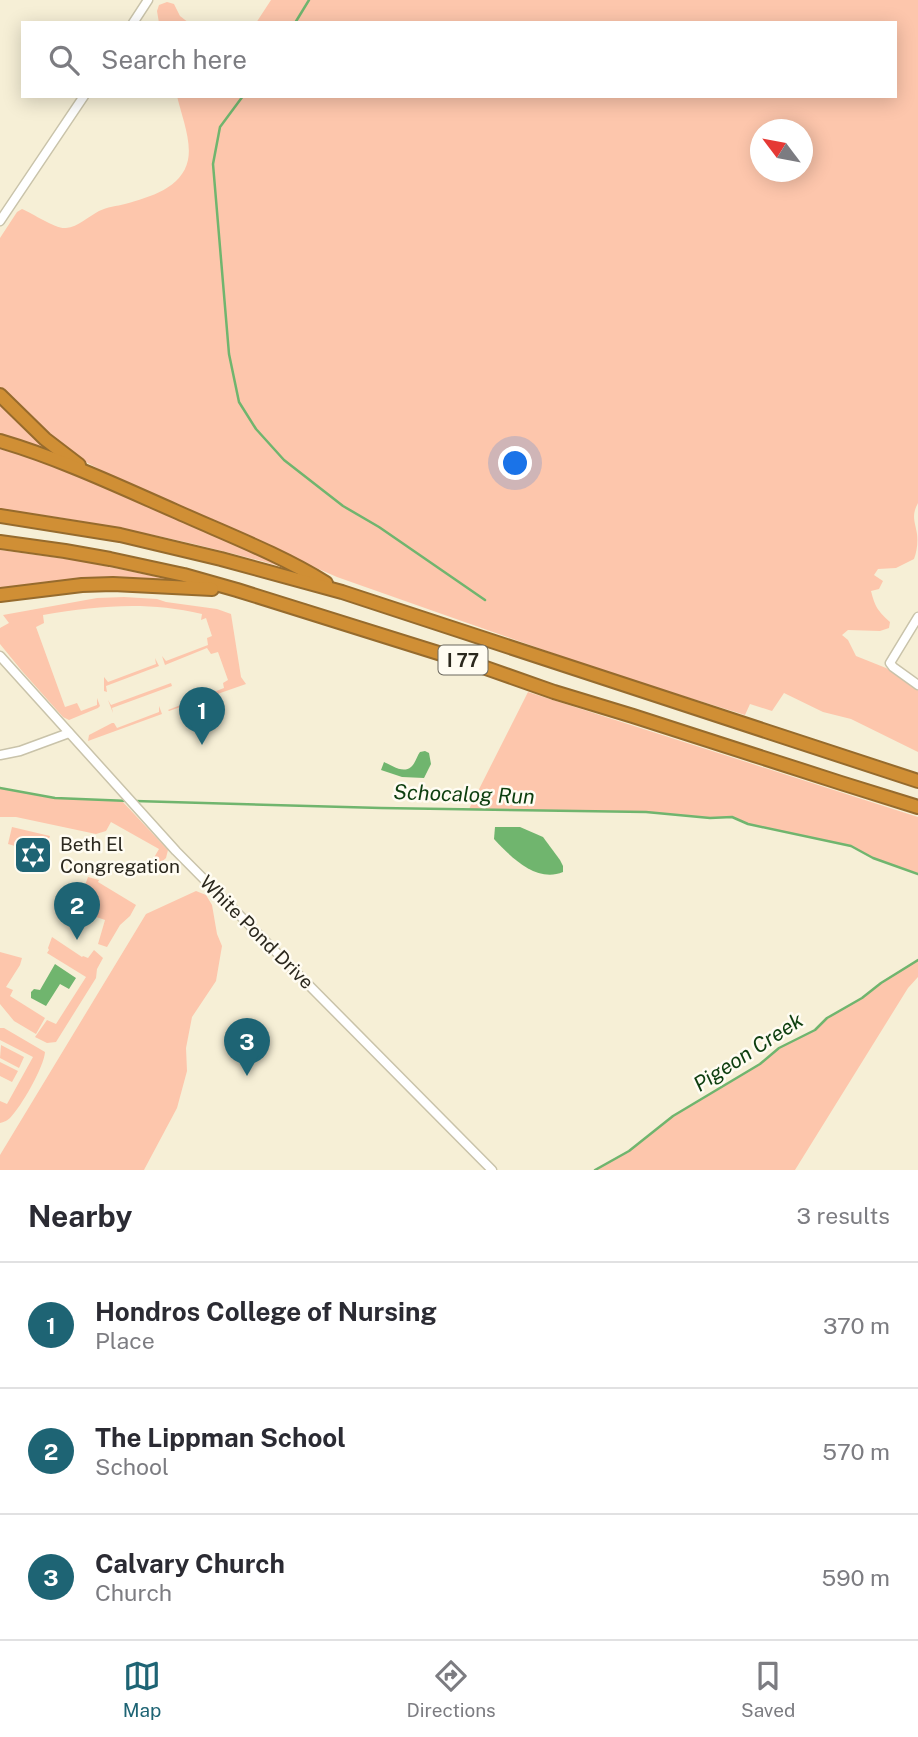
<!DOCTYPE html>
<style>
:root{--surface:#fff;--page:#f7f7f7;--text:#2b2b33;--muted:#7c7c81;--line:#e1e1e2;--accent:#1e6474}
body{margin:0;font-family:"Public Sans",sans-serif;background:var(--page);color:var(--text)}
.compass{position:absolute;left:750px;top:119px;width:63px;height:63px;border-radius:50%;background:var(--surface);box-shadow:0 4px 18px #0003;rotate:302deg}
.you{position:absolute;left:516px;top:464px;width:24px;height:24px;margin:-18px;border:5px solid #fff;border-radius:50%;background:#1a73e8;box-shadow:0 0 0 10px #1a73e833}
.badge{display:grid;place-items:center;width:46px;height:46px;border-radius:50%;background:var(--accent);color:#fff;font-size:23px;font-weight:700}
.pin{position:absolute;translate:-50% -58px;filter:drop-shadow(0 2px 4px #0008)}
.pin::after{content:'';position:absolute;top:37px;width:24px;height:21px;background:inherit;clip-path:polygon(0 0,100% 0,50% 100%)}
.list{margin:0;padding:0;list-style:none}
h2{display:flex;justify-content:space-between;align-items:center;height:91px;margin:0;padding:0 28px;font-size:30px}
h2 small{font-size:23px;font-weight:400;color:var(--muted)}
.list li{display:grid;grid-template-columns:46px 1fr auto;gap:21px;align-items:center;box-sizing:border-box;height:126px;padding:0 28px;border-top:2px solid var(--line)}
.list b{display:block;font-size:26px;white-space:nowrap}
.list p{margin:0;font-size:23px;white-space:nowrap;color:var(--muted)}
.list em{font-size:23px;font-style:normal;color:var(--muted)}
.icon{flex:none;width:38px;height:38px;fill:none;stroke:currentColor;stroke-width:2;stroke-linecap:round;stroke-linejoin:round}
.map{position:relative;flex:none;width:918px;height:1170px;overflow:hidden}
.search{position:absolute;background:var(--surface);box-shadow:0 4px 18px #0003;left:21px;right:21px;top:21px;height:77px;display:flex;align-items:center;gap:18px;box-sizing:border-box;padding:0 24px;border-radius:0px;color:var(--muted);font-size:26px}
.sheet{height:469px;background:var(--surface)}
nav{display:flex;justify-content:space-around;align-items:center;box-sizing:border-box;height:98px;border-top:2px solid var(--line);background:var(--surface);font-size:19px;color:var(--muted)}
nav a{display:grid;justify-items:center;gap:4px}
nav .on{color:var(--accent)}
.map>svg:first-child{display:block}
.green{fill:#fdc6ac;fill-rule:evenodd}
.water{fill:#70b56e}
.lines{fill:none;stroke-linecap:round;stroke-linejoin:round}
.stream{stroke:#70b56e;stroke-width:2.5}
.minor-casing{stroke:#c9c3aa;stroke-width:11}
.highway-casing{stroke:#966b2d;stroke-width:16}
.minor{stroke:#fff;stroke-width:8}
.highway{stroke:#d08f35;stroke-width:12}
.labels{text-anchor:middle;dominant-baseline:central;stroke-width:5;stroke-linejoin:round;paint-order:stroke}
.shield{fill:#fffcf2;stroke:#6b685e;stroke-width:2}
.shield-label{font-size:18px;font-weight:bold;fill:#2b281e}
.poi-label{font-size:19px;fill:#2b281e;stroke:#fffcf2;text-anchor:start}
.street-label{font-size:19px;fill:#2b281e;stroke:#fffcf2}
.water-label{font-size:21px;font-style:italic;fill:#0d3e0f;stroke:#fffcf2}
</style>
<div class="map">
<svg width="918" height="1170" viewBox="0 0 918 1170">
<rect width="100%" height="100%" fill="#f6efd6"/>
<g class="green">
<path d="M271,0h647v503c-7,13 -3,18 -1,31 1,8 0,17 -3,25l-18,9 -18,1 -4,6 9,6 -4,8 -8,2c4,16 7,20 19,31l-1,6 -9,3 -32,-1 -6,5 6,5 8,16 30,12 32,19v65l-67,-33 -28,-7 -39,-19 -12,18 -22,-7 -5,11 -136,-42 -272,-96 -169,-74 -60,-29 -35,-19 -38,-30 -35,-36v-151l17,-26 5,-3c12,5 33,20 44,19 12,-1 23,-12 33,-17 8,-4 18,-5 26,-7 25,-7 57,-16 63,-44 4,-19 -7,-46 -11,-64h718v-73h-639zM760,130h42v42h-42z"/>
<polygon points="167,2 174,4 180,16 189,23 159,23 157,11 159,5"/>
<polygon points="0,403 6,411 46,446 43,448 0,434"/>
<path d="M0,449l47,13 227,99 5,5c-92,-26 -185,-45 -279,-57z"/>
<polygon points="0,550 81,561 181,582 0,591"/>
<path d="M124,597l33,2 9,3 51,7 14,5 10,63 5,7 -77,27 -1,-1 56,-22 -1,-5 5,-3 -10,-28 -7,2 -4,-6 -42,17 7,21 -60,22 1,5 -5,-13 3,5 60,-22 -9,-27 4,5 42,-16 -1,-7 5,-2 -6,-18 -5,2 1,-6c-57,-13 -103,-8 -159,1l1,8 -8,4 29,80 12,-4 4,8 16,-6v-7l3,8 -2,2 -29,12 -6,-3 -41,-46 -22,-27v-16l9,-5 -6,-8 94,-17z"/>
<polygon points="155,658 159,666 106,686 107,692 104,691 104,677 108,682 156,664"/>
<polygon points="528,692 918,817 918,873 873,858 851,846 748,824 732,817 710,818 646,812 469,809"/>
<polygon points="159,706 162,714 88,741 89,735 112,723 114,723 117,728 159,712"/>
<polygon points="0,788 55,798 121,800 168,850 166,858 157,866 153,865 152,861 159,849 111,822 106,831 96,834 16,817 0,817"/>
<polygon points="12,827 50,836 47,844 26,837 22,848 8,844"/>
<polygon points="88,877 99,880 98,882 136,905 130,916 120,925 107,947 98,944 105,920 76,910"/>
<polygon points="196,891 206,895 212,905 217,934 222,946 216,981 192,1017 186,1048 187,1071 177,1108 145,1168 144,1170 0,1170 0,1155 146,914"/>
<polygon points="52,937 82,957 83,956 88,958 94,950 103,958 97,969 96,978 56,1042 47,1043 35,1037 47,1020 56,1024 86,977 47,953 49,950 48,948"/>
<polygon points="0,952 22,958 20,965 6,987 13,990 10,996 45,1018 36,1034 14,1021 0,1004"/>
<polygon points="918,960 918,977 908,988 795,1170 595,1170 629,1151 673,1116 760,1064 779,1048 815,1030 827,1018 862,998 881,983"/>
<path d="M0,1028h4l41,24c-1,15 -24,55 -35,66 -5,4 -4,3 -10,5v-22l7,3 26,-47 -33,-17z"/>
<polygon points="1,1045 24,1057 19,1068 0,1058"/>
<polygon points="0,1062 18,1071 12,1082 0,1076"/>
</g>
<g class="water">
<path d="M425,751l4,2 2,11 -7,14 -22,-1 -21,-7 3,-8c7,3 19,12 27,5 4,-3 6,-11 9,-15z"/>
<path d="M495,827h25l23,10 17,23 3,6v6c-27,11 -52,-15 -69,-33z"/>
<polygon points="55,964 76,978 69,989 60,984 46,1006 31,998 31,992 34,989 40,990"/>
</g>
<g class="lines">
<g class="stream">
<polyline points="295,23 309,0"/>
<polyline points="243,96 220,127 213,164 229,354 239,402 256,429 284,460 343,506 379,527 485,600"/>
<polyline points="0,788 55,798 129,801"/>
<polyline points="135,801 381,808 646,812 710,818 732,817 748,824 851,846 873,858 918,874"/>
<polyline points="595,1170 629,1151 673,1116 760,1064 779,1048 815,1030 827,1018 862,998 881,983 918,960"/>
</g>
<defs>
<g id="minor">
<polyline points="133,23 148,0"/>
<polyline points="0,221 84,96"/>
<polyline points="918,617 890,663 893,667 918,685"/>
<polyline points="0,656 176,851 492,1170"/>
<polyline points="0,755 20,751 69,733"/>
</g>
<g id="highway">
<polyline points="0,395 45,439 79,465"/>
<path d="M0,441c61,18 118,45 175,70 51,23 104,43 151,72"/>
<polyline points="0,516 120,535 221,559 342,592 918,781"/>
<polyline points="0,542 65,551 110,559 184,575 237,590 483,667 554,692 633,716 841,783 918,807"/>
<polyline points="0,595 82,585 113,584 212,589"/>
</g>
</defs>
<use href="#minor" class="minor-casing"/>
<use href="#highway" class="highway-casing"/>
<use href="#minor" class="minor"/>
<use href="#highway" class="highway"/>
</g>
<defs>
<symbol id="synagogue-square" viewBox="-11 -11 22 22"><rect x="-9" y="-9" width="18" height="18" rx="4" fill="#1e6474" stroke="#fffcf2"/><path d="M0-6.5L5.6 3.2H-5.6ZM0 6.5L5.6-3.2H-5.6Z" fill="#fff"/></symbol>
</defs>
<g fill-rule="evenodd">
<use href="#synagogue-square" x="11" y="833" width="44" height="44"/>
</g>
<g class="labels">
<rect class="shield" x="438.5" y="645.5" width="49" height="29" rx="5"/>
<g class="shield-label">
<text x="463" y="660">I 77</text>
</g>
<g class="poi-label">
<text x="60" y="844">Beth El<tspan x="60" dy="22">Congregation</tspan></text>
</g>
<g class="street-label">
<text transform="translate(257 932) rotate(45)">White Pond Drive</text>
</g>
<g class="water-label">
<text transform="translate(464 794) rotate(2)">Schocalog Run</text>
<text transform="translate(748 1052) rotate(-33)">Pigeon Creek</text>
</g>
</g>
</svg>
<svg class="compass" viewBox="-18 -18 36 36"><path d="M0-13l5 13h-10z" fill="#e53935"/><path d="M0 13l5-13h-10z" fill="#7c7c81"/></svg>
<div class="you"></div>
<div class="pin badge" style="left:202px;top:745px">1</div>
<div class="pin badge" style="left:77px;top:940px">2</div>
<div class="pin badge" style="left:247px;top:1076px">3</div>
<div class="search"><svg class="icon" aria-label="search" viewBox="0 0 24 24"><circle cx="10" cy="10" r="6"/><path d="M15 15l6 6"/></svg>Search here</div>
</div>
<section class="sheet">
<h2>Nearby<small>3 results</small></h2>
<ul class="list">
<li><span class="badge">1</span><div><b>Hondros College of Nursing</b><p>Place</p></div><em>370 m</em></li>
<li><span class="badge">2</span><div><b>The Lippman School</b><p>School</p></div><em>570 m</em></li>
<li><span class="badge">3</span><div><b>Calvary Church</b><p>Church</p></div><em>590 m</em></li>
</ul>
</section>
<nav>
<a class="on"><svg class="icon" aria-label="map" viewBox="0 0 24 24"><path d="M3 6l6-2 6 2 6-2v14l-6 2-6-2-6 2zM9 4v14M15 6v14"/></svg>Map</a>
<a><svg class="icon" aria-label="directions" viewBox="0 0 24 24"><path d="M12 3l9 9-9 9-9-9zM9 14v-3h6M13 9l2 2-2 2"/></svg>Directions</a>
<a><svg class="icon" aria-label="saved" viewBox="0 0 24 24"><path d="M7 4h10v16l-5-4-5 4z"/></svg>Saved</a>
</nav>
